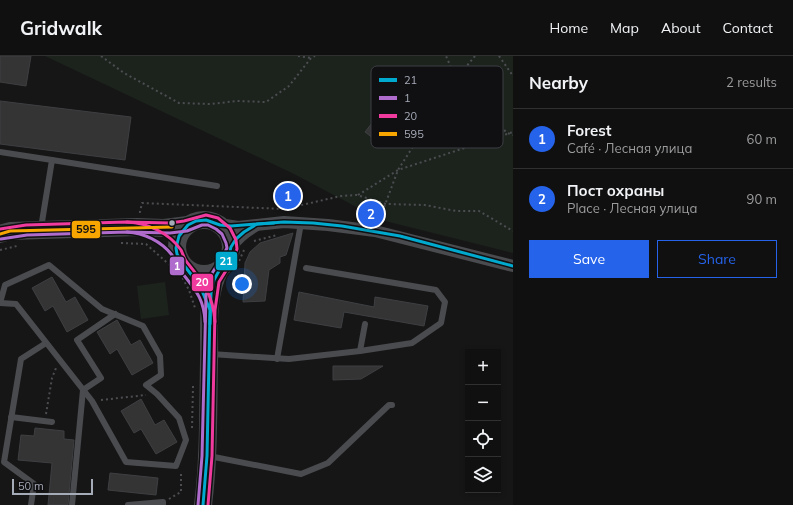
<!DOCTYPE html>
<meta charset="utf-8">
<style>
:root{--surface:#101010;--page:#1e1e1e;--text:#f1f3f6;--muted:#9c9d9f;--line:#303030;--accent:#2563eb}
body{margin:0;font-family:Mulish,sans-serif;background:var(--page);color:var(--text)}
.controls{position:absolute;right:12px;bottom:12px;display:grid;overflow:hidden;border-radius:0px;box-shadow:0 2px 6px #0003}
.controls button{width:36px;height:36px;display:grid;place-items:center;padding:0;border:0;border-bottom:1px solid var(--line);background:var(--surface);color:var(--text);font:20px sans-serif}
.scale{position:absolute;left:12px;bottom:10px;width:81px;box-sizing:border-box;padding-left:4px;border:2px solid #a6abb8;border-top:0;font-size:11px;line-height:14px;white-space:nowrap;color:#a6abb8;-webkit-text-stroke:3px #101012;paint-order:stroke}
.you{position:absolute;left:242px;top:228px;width:14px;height:14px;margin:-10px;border:3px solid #fff;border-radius:50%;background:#1a73e8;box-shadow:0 0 0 6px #1a73e833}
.badge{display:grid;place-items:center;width:26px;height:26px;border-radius:50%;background:var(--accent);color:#fff;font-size:13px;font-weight:700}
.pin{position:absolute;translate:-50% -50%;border:2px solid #fff;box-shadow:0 1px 4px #0006}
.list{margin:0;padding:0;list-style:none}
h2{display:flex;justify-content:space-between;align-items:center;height:52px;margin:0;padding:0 16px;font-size:17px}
h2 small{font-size:13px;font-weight:400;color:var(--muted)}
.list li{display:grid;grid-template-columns:26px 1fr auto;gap:12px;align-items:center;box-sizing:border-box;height:60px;padding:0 16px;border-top:1px solid var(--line)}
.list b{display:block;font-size:15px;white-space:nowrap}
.list p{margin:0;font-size:13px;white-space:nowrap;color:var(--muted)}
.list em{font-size:13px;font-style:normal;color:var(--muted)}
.actions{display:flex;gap:8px;padding:12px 16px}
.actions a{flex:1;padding:9px 0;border:1px solid var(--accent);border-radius:0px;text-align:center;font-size:14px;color:var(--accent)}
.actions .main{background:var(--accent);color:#fff}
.icon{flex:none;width:22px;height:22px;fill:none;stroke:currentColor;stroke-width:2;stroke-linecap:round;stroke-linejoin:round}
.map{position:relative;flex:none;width:513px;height:449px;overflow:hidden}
header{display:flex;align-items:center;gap:24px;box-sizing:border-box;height:56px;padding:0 20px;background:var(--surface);border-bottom:1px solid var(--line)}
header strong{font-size:19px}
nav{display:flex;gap:22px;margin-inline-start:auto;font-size:14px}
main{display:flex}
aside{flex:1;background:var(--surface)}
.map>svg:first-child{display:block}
.green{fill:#1c231d}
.building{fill:#343435;stroke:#3e3f42}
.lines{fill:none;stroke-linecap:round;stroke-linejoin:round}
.path{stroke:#4c4d51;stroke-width:2;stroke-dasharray:2 3;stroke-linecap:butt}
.service{stroke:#4a4b4f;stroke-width:6}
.minor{stroke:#4a4b4f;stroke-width:12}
.secondary{stroke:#48494d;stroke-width:18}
.bus-1-casing{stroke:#101012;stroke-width:6}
.bus-2-casing{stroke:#101012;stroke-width:6}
.bus-3-casing{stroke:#101012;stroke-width:6}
.bus-4-casing{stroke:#101012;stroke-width:6}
.bus-1{stroke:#00a9ce;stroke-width:3}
.bus-2{stroke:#b06ccc;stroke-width:3}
.bus-3{stroke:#f13a9d;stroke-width:3}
.bus-4{stroke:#f7a600;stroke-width:3}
.bus-dot{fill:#a6abb8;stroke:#101012;stroke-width:1.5}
.key{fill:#101012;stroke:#3d3e44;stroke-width:1}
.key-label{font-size:11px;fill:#a6abb8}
.line-badge{stroke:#101012;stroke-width:1.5}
.badge-label{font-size:11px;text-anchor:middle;font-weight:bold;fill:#fff}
.pale-badge-label{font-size:11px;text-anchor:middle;font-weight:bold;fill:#111}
</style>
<header>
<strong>Gridwalk</strong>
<nav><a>Home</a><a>Map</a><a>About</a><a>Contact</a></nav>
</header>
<main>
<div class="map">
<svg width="513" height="449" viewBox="0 0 513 449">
<rect width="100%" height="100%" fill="#161616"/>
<g class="green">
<polygon points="45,0 513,0 513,197 381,164 294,118"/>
<polygon points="165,226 169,259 141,263 137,230"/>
</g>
<g class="building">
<polygon points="0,0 31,0 26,30 0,26"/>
<polygon points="0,45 131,61 125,104 0,88"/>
<polygon points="376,62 389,73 378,86 365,76"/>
<polygon points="283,130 293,132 290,149 280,148"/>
<polygon points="293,177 286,199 280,201 280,207 269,214 265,245 243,246 245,207 250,196 260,187"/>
<polygon points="52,221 66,246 75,241 88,264 67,276 53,250 45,255 32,232"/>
<polygon points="299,236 374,251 375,241 428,250 424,270 344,256 341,272 294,264"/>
<polygon points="117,264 131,289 140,284 153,307 132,319 117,293 110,298 97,276"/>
<polygon points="333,310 383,310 361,323 333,324"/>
<polygon points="141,343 155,369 164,364 177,386 156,398 141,373 134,377 121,355"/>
<polygon points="35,372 64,375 64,383 74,384 68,449 48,449 52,407 18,404 21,379 34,380"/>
<polygon points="110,417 158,422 156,439 108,434"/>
</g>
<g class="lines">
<g class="path">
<polyline points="101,0 124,17 179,47 211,48 237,45 266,46 289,30 311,2 315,0"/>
<polyline points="298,0 311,2"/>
<polyline points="475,0 456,23 507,77 513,79"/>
<polyline points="499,0 513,20"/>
<polyline points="358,139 398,114 513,76"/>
<polyline points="139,156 140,156 142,147 284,153 341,140 357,139 386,148 425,149 456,155 479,155 513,175"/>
<polyline points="379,165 398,114 456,23 446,0"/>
<polyline points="254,185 277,179"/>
<polyline points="121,187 146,188 181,219 189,234 195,252"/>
<polyline points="0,194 17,190"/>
<polyline points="235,214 244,194"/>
<polyline points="101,344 146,339"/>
<polyline points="46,358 52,322 56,312"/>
<polyline points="192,372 193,330"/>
<polyline points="169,443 181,436 181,416"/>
</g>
<g class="service">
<polyline points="0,96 52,104"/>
<polyline points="41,172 52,104 217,130"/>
<polyline points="306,212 436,234 445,246 441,267 412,287 360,295"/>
<polyline points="0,247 16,248 92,345 126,406 176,410 186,384 179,362 157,338 146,329 161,319 160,300 143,270 102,253 49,209 5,229 0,247"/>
<polyline points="211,298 289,303 360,295 365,268"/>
<polyline points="277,303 301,167"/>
<polyline points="11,361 52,366"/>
<polyline points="209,400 301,418 328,407 389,349 392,349"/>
<polyline points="31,449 34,428 4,406 21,303 46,287"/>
<polyline points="72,449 83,334 101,322 77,284 115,258"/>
<polyline points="128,449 163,446 163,449"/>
</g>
<g class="minor">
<polyline points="219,168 238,171 284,166 328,169 375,175 513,210"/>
<path d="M231,191c7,-10 14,-15 24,-21"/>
</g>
<g class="secondary">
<circle cx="204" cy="191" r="27"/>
<polyline points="0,178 10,175 137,171 164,172 188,169"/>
<path d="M203,449c6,-47 5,-95 6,-143 1,-30 -4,-65 11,-93"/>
</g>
<defs>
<g id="bus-1">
<polyline points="210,268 211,237 214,224 220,213 228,203 231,191 236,183 244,176 257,168 274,167"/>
<polyline points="203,449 207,400 210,254 200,230 183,208 177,198 176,192 179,180 188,169 196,165 206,164 220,169 231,170 284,166 313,167 342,170 400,180 513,210"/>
</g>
<g id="bus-2">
<path d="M127,176c17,1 34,9 45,23 2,3 3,8 5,11 15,21 27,29 28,56"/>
<polyline points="1,183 27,179 127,176 170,177 187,175 202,169 208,169 216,173 222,178 226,187 227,192 223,200 209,222 206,239 202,400 198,449"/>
</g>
<g id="bus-3">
<path d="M127,166c21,1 42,11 54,28 2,4 3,8 5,11 17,21 27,33 29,61"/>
<polyline points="0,173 26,169 126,166 170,167 184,165 206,159 218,162 230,172 236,184 237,193 232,205 219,226 215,254 212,400 208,449"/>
</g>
<polyline id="bus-4" points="0,178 10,175 172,171"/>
</defs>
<use href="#bus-1" class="bus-1-casing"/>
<use href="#bus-2" class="bus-2-casing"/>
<use href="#bus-3" class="bus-3-casing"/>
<use href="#bus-4" class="bus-4-casing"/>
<use href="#bus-1" class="bus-1"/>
<use href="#bus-2" class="bus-2"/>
<use href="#bus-3" class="bus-3"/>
<use href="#bus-4" class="bus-4"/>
</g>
<circle class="bus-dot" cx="172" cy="167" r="3.5"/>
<rect x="371" y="10" width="132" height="82" rx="6" class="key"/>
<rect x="379" y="22" width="18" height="4" fill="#00a9ce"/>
<rect x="379" y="40" width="18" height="4" fill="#b06ccc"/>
<rect x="379" y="58" width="18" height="4" fill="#f13a9d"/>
<rect x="379" y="76" width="18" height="4" fill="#f7a600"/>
<g class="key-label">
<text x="404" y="28">21</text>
<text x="404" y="46">1</text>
<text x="404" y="64">20</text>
<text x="404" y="82">595</text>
</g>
<g class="line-badge">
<rect x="71" y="164" width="30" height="19" rx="4" fill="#f7a600"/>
<rect x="215" y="195" width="23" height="20" rx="4" fill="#00a9ce"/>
<rect x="169" y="200" width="16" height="20" rx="4" fill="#b06ccc"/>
<rect x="191" y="217" width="23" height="19" rx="4" fill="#f13a9d"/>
</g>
<g class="badge-label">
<text x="226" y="209">21</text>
<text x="177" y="214">1</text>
<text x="202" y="230">20</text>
</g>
<g class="pale-badge-label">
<text x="86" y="177">595</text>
</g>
</svg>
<div class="controls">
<button>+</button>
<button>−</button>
<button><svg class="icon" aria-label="locate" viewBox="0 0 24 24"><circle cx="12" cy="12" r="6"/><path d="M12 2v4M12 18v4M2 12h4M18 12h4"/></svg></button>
<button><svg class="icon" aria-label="layers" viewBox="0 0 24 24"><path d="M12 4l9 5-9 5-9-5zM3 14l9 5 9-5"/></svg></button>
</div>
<div class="scale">50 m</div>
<div class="you"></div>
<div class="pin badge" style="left:288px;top:140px">1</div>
<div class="pin badge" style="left:371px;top:158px">2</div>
</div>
<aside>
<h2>Nearby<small>2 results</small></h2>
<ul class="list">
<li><span class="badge">1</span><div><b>Forest</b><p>Café · Лесная улица</p></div><em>60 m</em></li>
<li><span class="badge">2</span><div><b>Пост охраны</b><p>Place · Лесная улица</p></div><em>90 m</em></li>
</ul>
<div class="actions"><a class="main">Save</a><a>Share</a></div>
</aside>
</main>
